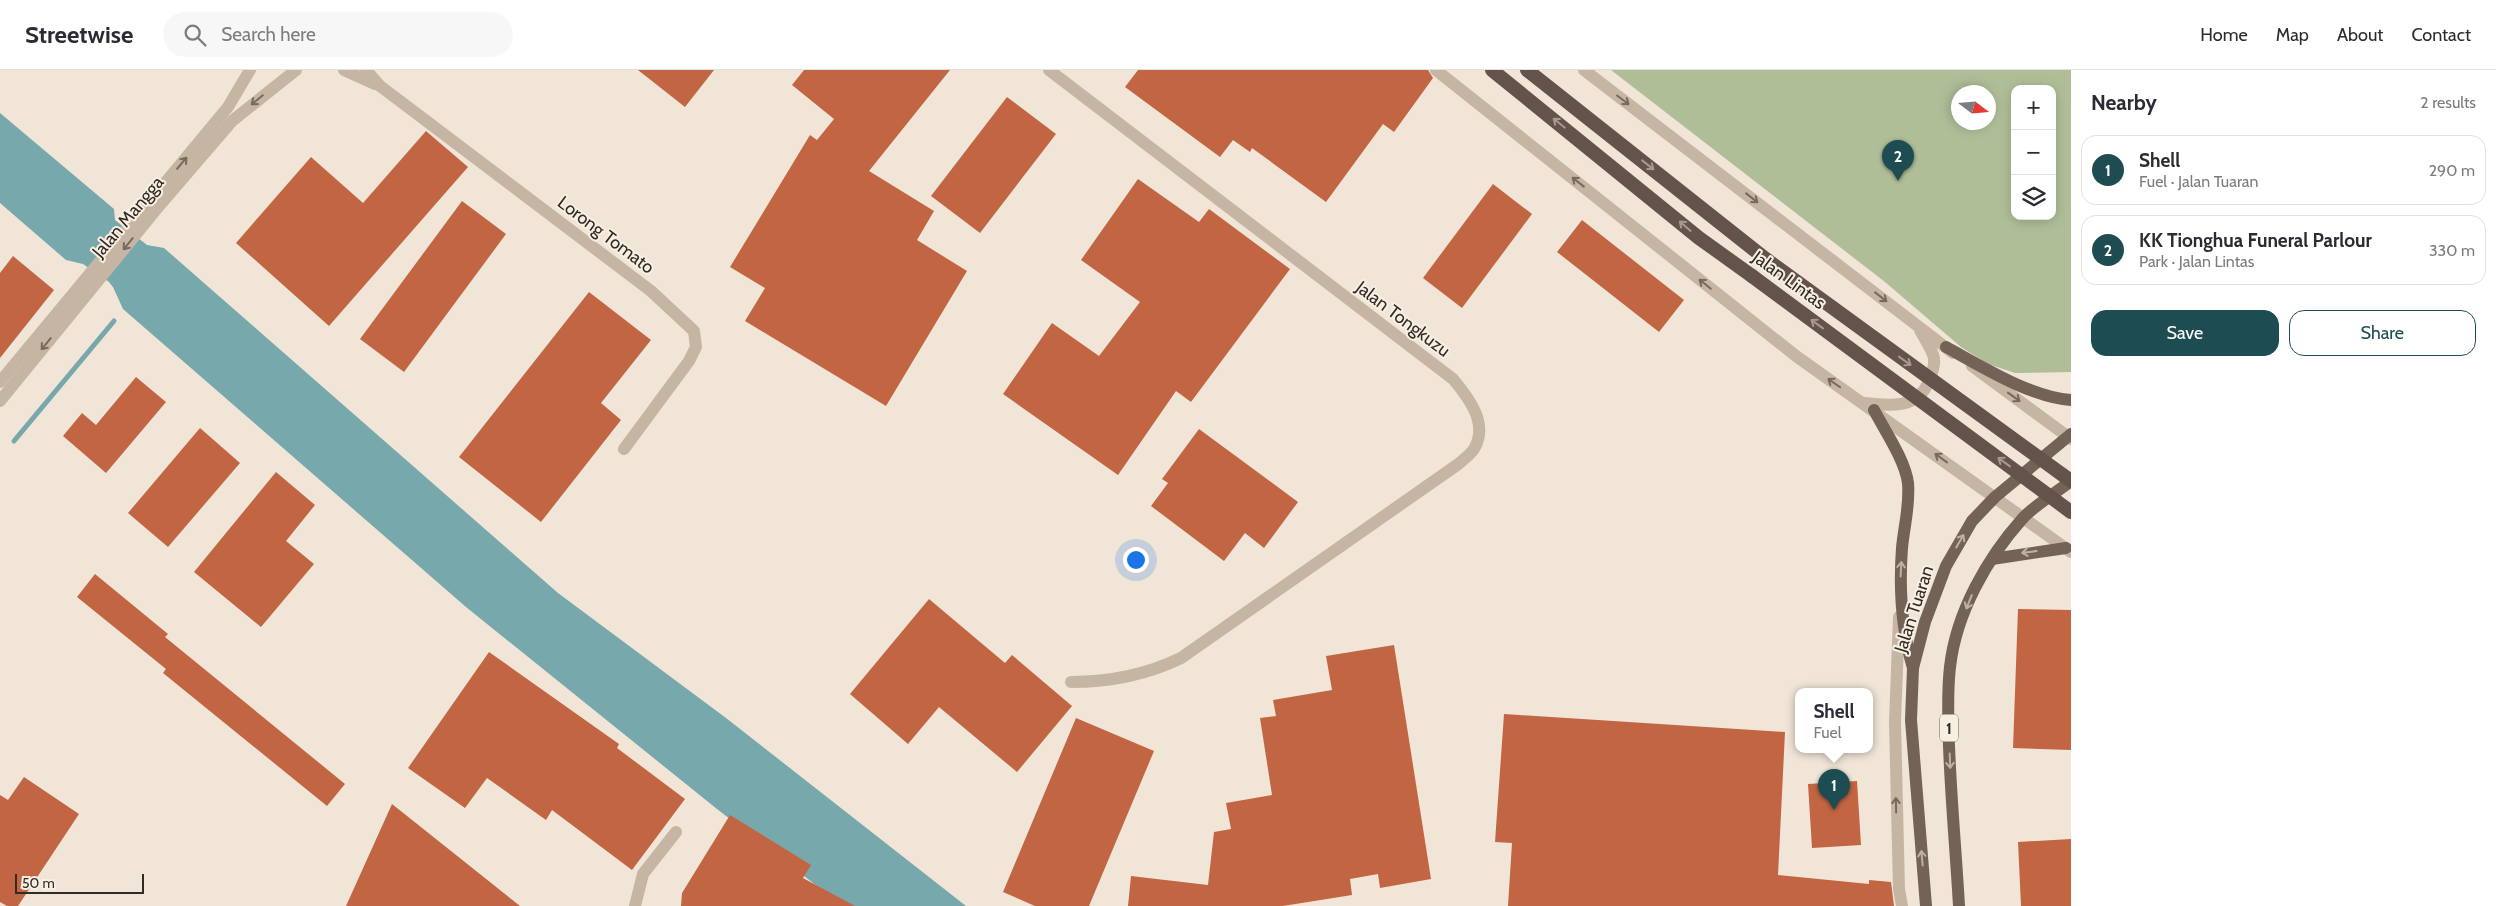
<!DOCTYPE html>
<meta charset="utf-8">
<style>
:root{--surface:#fff;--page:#f7f7f7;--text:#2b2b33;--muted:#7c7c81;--line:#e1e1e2;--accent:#1d4d53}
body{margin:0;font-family:Cabin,sans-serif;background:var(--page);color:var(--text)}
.controls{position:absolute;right:15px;top:15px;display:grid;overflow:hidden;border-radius:10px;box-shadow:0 2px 12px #0003}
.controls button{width:45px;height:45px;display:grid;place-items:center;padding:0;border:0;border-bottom:1px solid var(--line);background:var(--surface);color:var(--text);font:25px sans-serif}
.compass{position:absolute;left:1951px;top:15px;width:45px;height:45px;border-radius:50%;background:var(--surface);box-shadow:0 2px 12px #0003;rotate:106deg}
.scale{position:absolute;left:15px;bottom:12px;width:129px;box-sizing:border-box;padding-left:5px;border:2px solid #332a25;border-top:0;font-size:14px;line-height:18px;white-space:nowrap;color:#332a25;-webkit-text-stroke:4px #f8efe3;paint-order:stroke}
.you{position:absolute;left:1135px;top:489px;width:18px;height:18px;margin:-12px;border:4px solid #fff;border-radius:50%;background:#1a73e8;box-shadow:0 0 0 8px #1a73e833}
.badge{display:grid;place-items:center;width:32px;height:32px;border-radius:50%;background:var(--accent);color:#fff;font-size:16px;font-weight:700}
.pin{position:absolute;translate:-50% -41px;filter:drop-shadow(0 1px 2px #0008)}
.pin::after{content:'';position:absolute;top:26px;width:18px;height:15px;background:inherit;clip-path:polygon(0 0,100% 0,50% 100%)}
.popup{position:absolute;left:1795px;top:618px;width:78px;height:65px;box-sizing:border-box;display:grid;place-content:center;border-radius:10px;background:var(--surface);filter:drop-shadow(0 1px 4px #0005);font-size:16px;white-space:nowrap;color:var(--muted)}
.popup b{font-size:19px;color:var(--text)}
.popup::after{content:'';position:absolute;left:50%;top:100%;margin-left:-10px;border:10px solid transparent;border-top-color:var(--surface)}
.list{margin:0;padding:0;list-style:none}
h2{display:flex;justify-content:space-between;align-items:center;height:65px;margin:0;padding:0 20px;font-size:21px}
h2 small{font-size:16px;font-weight:400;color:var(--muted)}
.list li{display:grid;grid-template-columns:32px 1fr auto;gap:15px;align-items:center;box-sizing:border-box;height:70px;margin:0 10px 10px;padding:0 10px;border:1px solid var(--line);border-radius:15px}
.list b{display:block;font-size:19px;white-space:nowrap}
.list p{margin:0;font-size:16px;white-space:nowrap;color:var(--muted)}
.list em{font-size:16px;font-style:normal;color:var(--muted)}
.actions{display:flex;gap:10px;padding:15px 20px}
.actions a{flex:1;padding:11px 0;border:1px solid var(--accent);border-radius:15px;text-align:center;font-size:18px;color:var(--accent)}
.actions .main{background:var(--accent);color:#fff}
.icon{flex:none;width:28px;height:28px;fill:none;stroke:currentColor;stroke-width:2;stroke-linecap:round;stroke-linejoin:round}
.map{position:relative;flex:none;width:2071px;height:836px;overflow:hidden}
header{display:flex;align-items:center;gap:30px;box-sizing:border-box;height:70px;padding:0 25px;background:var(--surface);border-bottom:1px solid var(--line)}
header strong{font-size:24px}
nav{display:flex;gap:28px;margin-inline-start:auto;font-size:18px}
.search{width:350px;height:45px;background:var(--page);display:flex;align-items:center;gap:12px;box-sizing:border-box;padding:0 18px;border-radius:28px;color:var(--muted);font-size:19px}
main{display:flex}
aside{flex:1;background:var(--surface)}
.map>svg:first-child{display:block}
.green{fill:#b0be98;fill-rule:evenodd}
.water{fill:#77a8ac}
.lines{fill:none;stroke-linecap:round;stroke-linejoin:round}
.stream{stroke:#77a8ac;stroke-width:5}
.building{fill:#c26543}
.minor{stroke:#c7b5a4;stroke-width:12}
.tertiary{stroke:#c7b5a4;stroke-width:12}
.primary{stroke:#746257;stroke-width:12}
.trunk{stroke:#64534a;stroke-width:14}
.trunk-bridge{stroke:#64534a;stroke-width:14}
.oneway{stroke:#76695e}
.oneway2{stroke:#a7998f}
.oneway3{stroke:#bdb0a4}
.labels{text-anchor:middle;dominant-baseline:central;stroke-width:4;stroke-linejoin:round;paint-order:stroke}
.shield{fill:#f8efe3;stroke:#6e655e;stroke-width:1}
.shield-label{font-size:16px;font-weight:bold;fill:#332a25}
.street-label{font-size:18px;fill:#332a25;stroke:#f8efe3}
</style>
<header>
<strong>Streetwise</strong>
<div class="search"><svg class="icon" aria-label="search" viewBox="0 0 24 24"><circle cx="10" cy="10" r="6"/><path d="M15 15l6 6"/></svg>Search here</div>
<nav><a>Home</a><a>Map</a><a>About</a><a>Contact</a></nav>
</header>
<main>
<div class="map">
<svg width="2071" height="836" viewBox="0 0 2071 836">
<rect width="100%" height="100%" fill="#f0e5d7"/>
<path class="green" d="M1611,0h460v302l-56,1 -27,-9 -27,-17 -76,-65zM2015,19h37v127h-37zM1958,22h30v30h-30z"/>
<polygon class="water" points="0,43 114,139 115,150 147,175 164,178 558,523 726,648 966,836 843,836 717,739 466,537 123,239 113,217 109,212 83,194 66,190 0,133"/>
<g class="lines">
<polyline class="stream" points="14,371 114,251"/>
</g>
<g class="building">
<polygon points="638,0 714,0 685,37"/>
<polygon points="804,0 950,0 869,101 934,141 917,170 967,201 886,336 745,251 765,218 730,197 810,65 817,70 834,49 792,15"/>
<polygon points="1138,0 1428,0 1433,8 1394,62 1383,54 1326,132 1252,78 1250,82 1233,70 1220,87 1125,17"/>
<polygon points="1007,27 1056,64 980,163 931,126"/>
<polygon points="426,61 468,97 329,256 236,173 311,87 363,133"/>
<polygon points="1138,109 1199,152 1209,139 1290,199 1191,332 1176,321 1118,405 1003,324 1052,253 1099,286 1140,232 1081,190"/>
<polygon points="1493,114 1532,144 1462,238 1423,208"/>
<polygon points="462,131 506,164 404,302 360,269"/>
<polygon points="1582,150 1684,230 1659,262 1557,182"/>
<polygon points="13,186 54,220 0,288 0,203"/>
<polygon points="589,222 651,270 601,333 621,350 541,452 459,387"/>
<polygon points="136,307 166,332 106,403 63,366 82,343 96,355"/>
<polygon points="200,358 240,393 168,477 128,443"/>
<polygon points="1199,359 1298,432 1264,478 1245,463 1224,491 1151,436 1168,413 1162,409"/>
<polygon points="276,402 315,435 286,471 314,494 261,557 194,502"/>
<polygon points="95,504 168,564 165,567 345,714 327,736 163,603 166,599 77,527"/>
<polygon points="929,529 1005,593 1012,585 1072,636 1017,702 939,637 908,674 850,624"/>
<polygon points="2018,539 2071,540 2071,680 2013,678"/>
<polygon points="1394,575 1431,809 1380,818 1378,804 1350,809 1352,825 1283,836 1128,836 1131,806 1208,815 1214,762 1231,759 1226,733 1272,725 1260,648 1276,646 1273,630 1332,620 1326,586"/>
<polygon points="489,582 619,674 617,678 685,729 632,800 552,740 546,750 487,708 465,738 408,698"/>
<polygon points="1504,644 1785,662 1778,805 1869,814 1869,810 1891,812 1894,836 1508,836 1512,773 1495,772"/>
<polygon points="1076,648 1154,681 1089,836 1035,836 1003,822"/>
<polygon points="24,707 79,744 18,836 7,836 0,832 0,725 8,730"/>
<polygon points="1857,711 1861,775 1812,778 1808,714"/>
<polygon points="392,734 520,836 346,836"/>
<polygon points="730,745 811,795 803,808 855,836 681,836 682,823"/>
<polygon points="2071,769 2071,836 2021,836 2018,772"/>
</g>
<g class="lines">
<g class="minor">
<polyline points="344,0 375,14"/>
<polyline points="366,0 380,16 396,28 651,221 694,261 696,277 689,291 624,379"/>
<path d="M1049,0l404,309c16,19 36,45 21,70 -4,6 -11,11 -17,16l-276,193c-35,17 -70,24 -110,24"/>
<polyline points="1899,547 1895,652 1899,819 1902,836"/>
<polyline points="635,836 643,804 676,762"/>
</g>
<g class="tertiary">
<polyline points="1436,0 1796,286 2071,482"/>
<polyline points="1584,0 1953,283"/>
<polyline points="1972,296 2071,369"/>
<polyline points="0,312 228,37 250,0"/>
<polyline points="0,331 159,136 232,51 296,0"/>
<path d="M1865,333c25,3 53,6 64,-22 3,-7 6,-15 5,-23 -2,-9 -10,-20 -14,-28"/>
</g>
<g class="primary">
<path d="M1946,277c35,19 86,51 125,53"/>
<path d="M1874,340c11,21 31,50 34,73 2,23 -4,43 -6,65 -3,41 -1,80 11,120"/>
<polyline points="1992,489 2066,478"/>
<polyline points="1926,836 1911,650 1913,598 1925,552 1946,496 1972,451 1995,427 2071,364"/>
<path d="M1959,836c-3,-53 -8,-106 -10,-160 -1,-26 -2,-53 1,-79 6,-54 37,-109 73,-149 13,-14 33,-25 48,-37"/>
</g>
<g class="trunk">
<polyline points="1492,0 1699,168 1752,206"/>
<polyline points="1527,0 1767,190"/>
</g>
<g class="trunk-bridge">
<polyline points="1767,190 2071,411"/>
<polyline points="1752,206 2071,442"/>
</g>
</g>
<defs><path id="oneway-shaft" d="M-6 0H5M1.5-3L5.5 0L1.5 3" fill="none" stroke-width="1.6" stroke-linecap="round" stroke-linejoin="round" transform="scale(1.25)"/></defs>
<g class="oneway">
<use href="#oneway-shaft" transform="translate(257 30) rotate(141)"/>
<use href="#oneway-shaft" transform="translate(1623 30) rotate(37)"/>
<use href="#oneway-shaft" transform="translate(182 93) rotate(-50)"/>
<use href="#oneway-shaft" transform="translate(1578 112) rotate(-142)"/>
<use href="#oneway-shaft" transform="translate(1752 128) rotate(38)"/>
<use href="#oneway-shaft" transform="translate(128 174) rotate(129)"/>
<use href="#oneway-shaft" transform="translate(1705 214) rotate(-141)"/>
<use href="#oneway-shaft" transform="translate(1881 227) rotate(38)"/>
<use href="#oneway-shaft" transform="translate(46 274) rotate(129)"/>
<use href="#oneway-shaft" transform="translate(1834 313) rotate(-145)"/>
<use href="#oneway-shaft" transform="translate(2014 327) rotate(36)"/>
<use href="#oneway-shaft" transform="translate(1941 388) rotate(-144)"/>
<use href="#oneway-shaft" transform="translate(1896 735) rotate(-91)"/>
</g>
<g class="oneway2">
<use href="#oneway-shaft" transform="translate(1559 53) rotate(-141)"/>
<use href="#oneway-shaft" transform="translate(1648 95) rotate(38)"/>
<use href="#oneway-shaft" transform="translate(1685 156) rotate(-139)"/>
<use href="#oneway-shaft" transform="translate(1817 254) rotate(-144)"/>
<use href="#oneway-shaft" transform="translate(1905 291) rotate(36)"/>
<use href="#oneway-shaft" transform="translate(2004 392) rotate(-144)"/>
</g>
<g class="oneway3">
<use href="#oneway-shaft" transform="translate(1960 471) rotate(-60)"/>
<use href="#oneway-shaft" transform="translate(2029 482) rotate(173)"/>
<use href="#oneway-shaft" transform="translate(1901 499) rotate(-87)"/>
<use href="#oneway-shaft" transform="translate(1969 532) rotate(112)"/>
<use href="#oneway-shaft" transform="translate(1950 691) rotate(88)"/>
<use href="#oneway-shaft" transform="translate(1922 788) rotate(-95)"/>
</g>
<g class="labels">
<rect class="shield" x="1940" y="644.5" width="18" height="27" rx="4"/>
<g class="shield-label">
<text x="1949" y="658">1</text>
</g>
<g class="street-label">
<text transform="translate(128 147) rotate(-50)">Jalan Mangga</text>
<text transform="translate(606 165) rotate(37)">Lorong Tomato</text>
<text transform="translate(1789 210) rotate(36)">Jalan Lintas</text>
<text transform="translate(1403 249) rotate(37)">Jalan Tongkuzu</text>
<text transform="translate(1914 539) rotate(-72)">Jalan Tuaran</text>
</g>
</g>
</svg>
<div class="controls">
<button>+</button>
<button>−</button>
<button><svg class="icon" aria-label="layers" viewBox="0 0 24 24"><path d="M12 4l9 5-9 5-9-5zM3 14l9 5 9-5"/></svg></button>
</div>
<svg class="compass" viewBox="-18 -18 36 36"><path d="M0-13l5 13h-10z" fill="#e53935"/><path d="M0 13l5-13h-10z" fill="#7c7c81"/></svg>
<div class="scale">50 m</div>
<div class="you"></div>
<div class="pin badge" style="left:1834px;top:740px">1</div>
<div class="popup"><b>Shell</b>Fuel</div>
<div class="pin badge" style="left:1898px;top:111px">2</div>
</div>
<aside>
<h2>Nearby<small>2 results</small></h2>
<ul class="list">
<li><span class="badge">1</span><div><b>Shell</b><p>Fuel · Jalan Tuaran</p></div><em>290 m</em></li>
<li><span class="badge">2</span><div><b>KK Tionghua Funeral Parlour</b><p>Park · Jalan Lintas</p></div><em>330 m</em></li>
</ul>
<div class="actions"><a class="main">Save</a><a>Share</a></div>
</aside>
</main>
